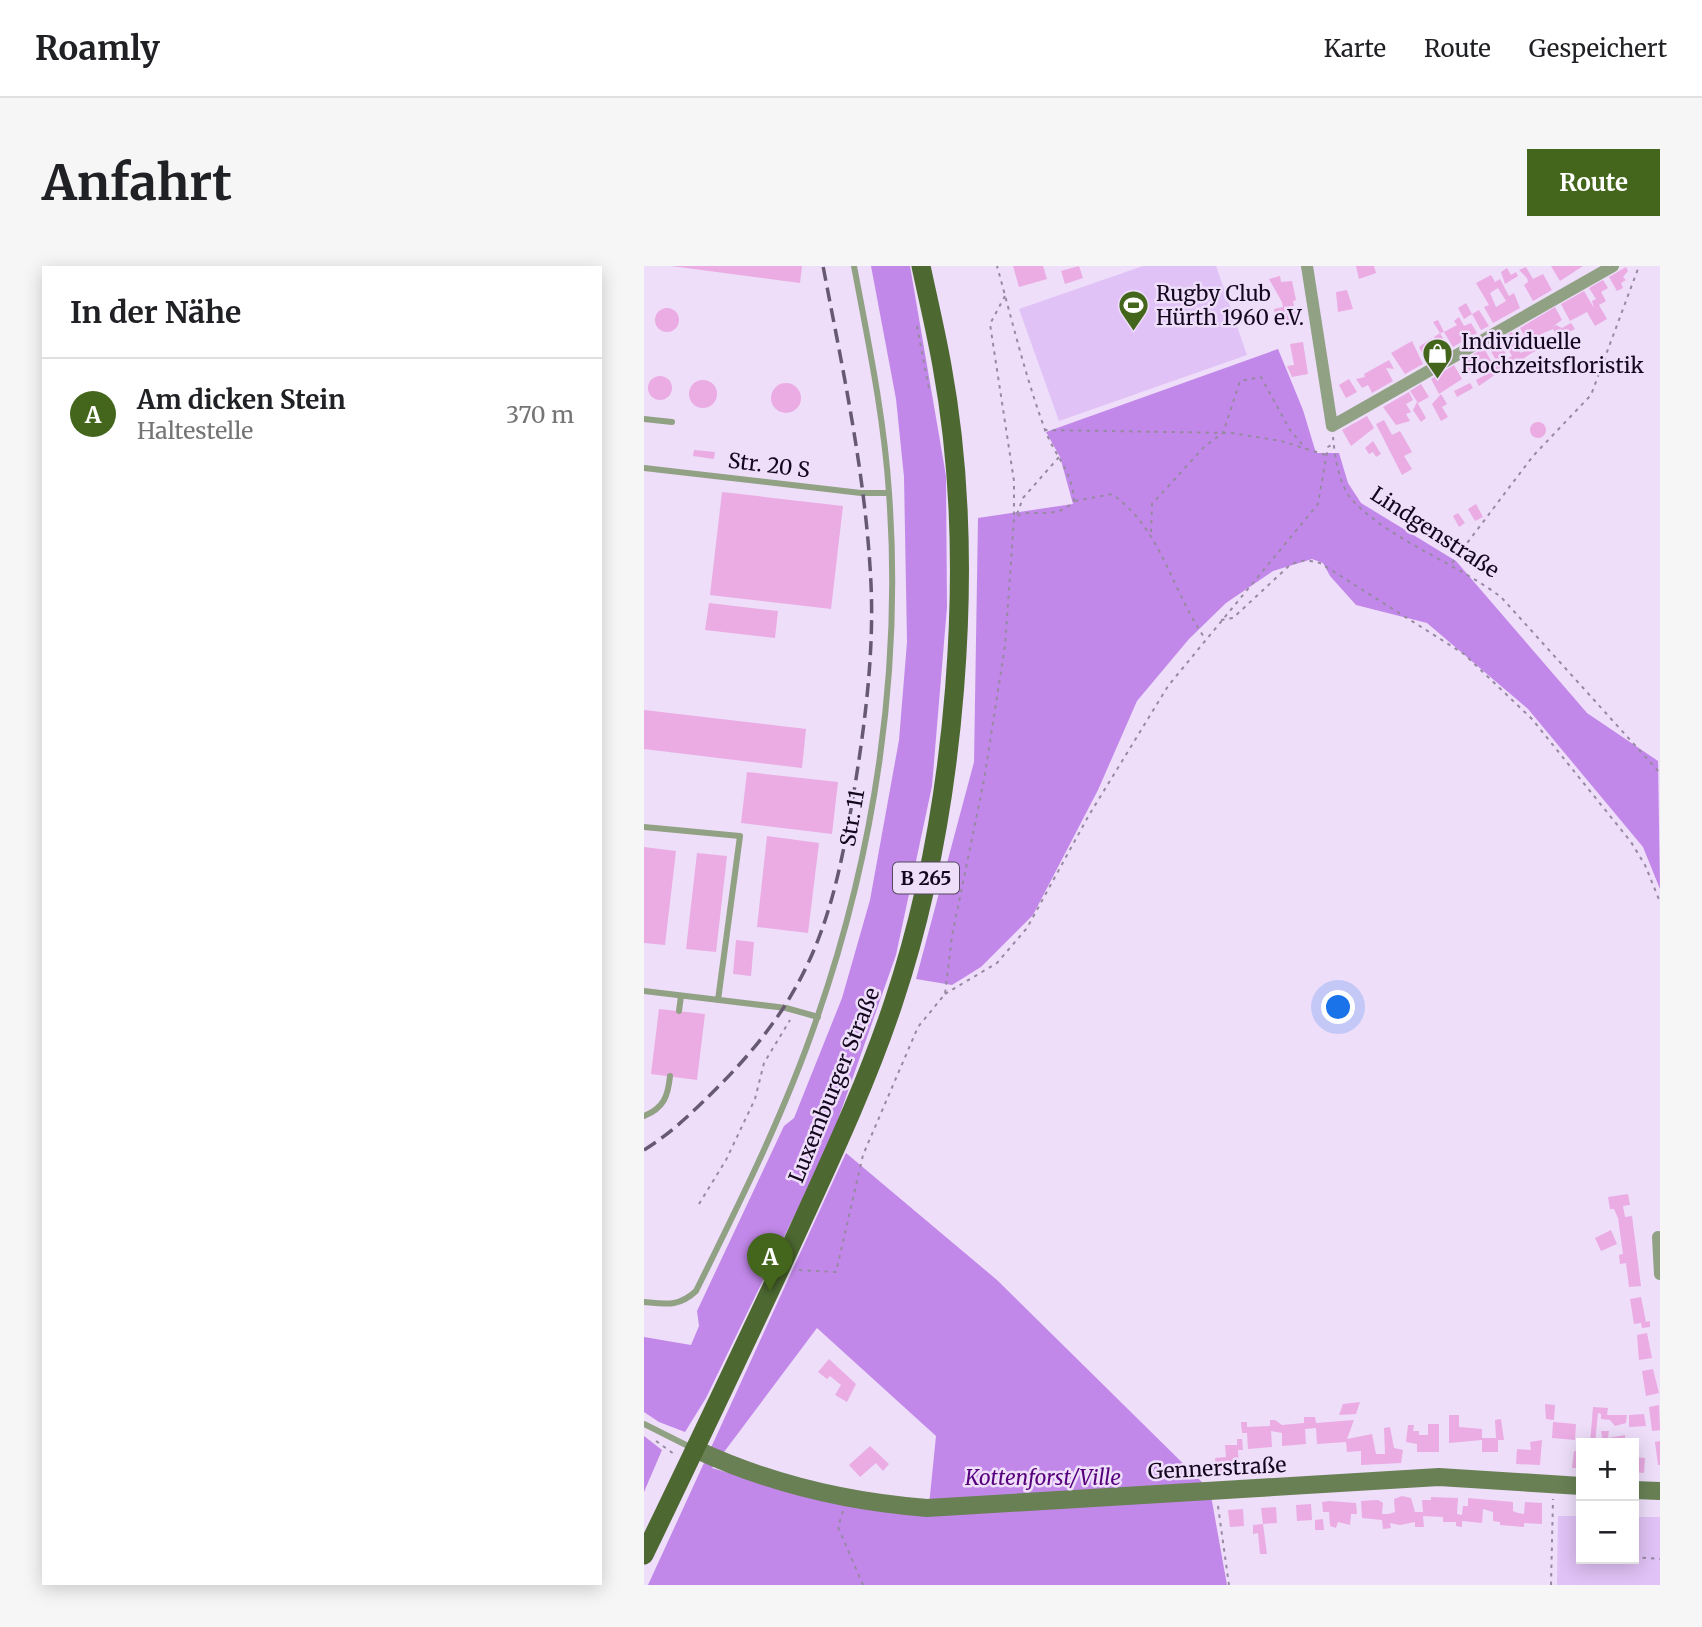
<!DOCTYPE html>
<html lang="de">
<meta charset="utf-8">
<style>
:root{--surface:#fff;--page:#f6f6f6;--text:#202124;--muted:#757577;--line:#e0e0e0;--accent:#44661c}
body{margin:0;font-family:Merriweather,serif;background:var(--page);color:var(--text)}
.controls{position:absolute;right:21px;bottom:21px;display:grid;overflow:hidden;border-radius:0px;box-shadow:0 4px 18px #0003}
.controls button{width:63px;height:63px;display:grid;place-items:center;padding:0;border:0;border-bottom:2px solid var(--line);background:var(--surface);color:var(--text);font:35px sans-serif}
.you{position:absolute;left:695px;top:742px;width:24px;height:24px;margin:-18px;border:5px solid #fff;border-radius:50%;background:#1a73e8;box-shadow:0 0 0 10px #1a73e833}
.badge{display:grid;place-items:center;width:46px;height:46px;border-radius:50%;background:var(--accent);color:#fff;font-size:23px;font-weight:700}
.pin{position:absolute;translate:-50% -58px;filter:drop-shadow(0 2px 4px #0008)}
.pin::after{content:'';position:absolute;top:37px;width:24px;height:21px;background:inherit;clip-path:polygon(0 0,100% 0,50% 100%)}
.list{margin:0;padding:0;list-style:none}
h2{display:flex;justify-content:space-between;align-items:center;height:91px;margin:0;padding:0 28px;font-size:30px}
h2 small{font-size:23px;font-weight:400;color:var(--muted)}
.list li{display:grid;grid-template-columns:46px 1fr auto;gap:21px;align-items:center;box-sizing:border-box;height:112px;padding:0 28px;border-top:2px solid var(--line)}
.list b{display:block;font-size:26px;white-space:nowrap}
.list p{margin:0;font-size:23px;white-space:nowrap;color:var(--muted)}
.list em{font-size:23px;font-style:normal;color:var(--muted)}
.map{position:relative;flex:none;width:1016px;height:1319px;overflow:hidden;border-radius:0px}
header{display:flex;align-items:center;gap:42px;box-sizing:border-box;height:98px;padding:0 35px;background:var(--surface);border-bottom:2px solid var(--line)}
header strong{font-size:33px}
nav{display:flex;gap:38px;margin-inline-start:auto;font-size:24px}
.intro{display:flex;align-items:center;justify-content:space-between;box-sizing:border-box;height:168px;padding:0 42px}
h1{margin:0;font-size:49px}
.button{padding:18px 32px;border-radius:0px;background:var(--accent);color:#fff;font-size:24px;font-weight:700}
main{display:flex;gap:42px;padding:0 42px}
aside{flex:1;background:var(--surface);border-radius:0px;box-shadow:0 4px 18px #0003}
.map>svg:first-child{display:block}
.green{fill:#e0c2f6}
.forest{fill:#c288e9;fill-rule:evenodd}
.building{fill:#eaace3;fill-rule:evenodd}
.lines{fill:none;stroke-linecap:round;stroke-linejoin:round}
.path{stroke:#9889a3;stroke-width:2;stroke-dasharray:3.5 5;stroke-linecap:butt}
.lane{stroke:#91a184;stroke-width:6}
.street{stroke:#91a184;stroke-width:12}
.secondary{stroke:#698054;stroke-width:18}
.primary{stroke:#4d6831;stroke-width:19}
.rail{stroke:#685972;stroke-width:3.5;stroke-dasharray:14 7;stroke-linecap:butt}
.labels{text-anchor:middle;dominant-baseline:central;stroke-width:5;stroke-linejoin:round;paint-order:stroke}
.shield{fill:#eedefa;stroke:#55475f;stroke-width:2}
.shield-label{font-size:19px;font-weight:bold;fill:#14061d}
.poi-label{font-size:21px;fill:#14061d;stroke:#eedefa;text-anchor:start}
.street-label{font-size:21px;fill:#14061d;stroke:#eedefa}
.park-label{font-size:21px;font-style:italic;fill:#57007c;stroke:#eedefa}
</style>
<header>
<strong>Roamly</strong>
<nav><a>Karte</a><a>Route</a><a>Gespeichert</a></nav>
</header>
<div class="intro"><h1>Anfahrt</h1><a class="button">Route</a></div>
<main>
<aside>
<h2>In der Nähe<small></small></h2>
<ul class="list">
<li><span class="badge">A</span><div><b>Am dicken Stein</b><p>Haltestelle</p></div><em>370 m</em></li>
</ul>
</aside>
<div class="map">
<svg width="1016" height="1319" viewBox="0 0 1016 1319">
<rect width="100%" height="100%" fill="#eedefa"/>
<g class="green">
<polygon points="499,0 572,0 603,89 415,155 375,43"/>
<polygon points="914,1250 937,1250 937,1293 990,1293 990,1251 1016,1251 1016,1319 913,1319"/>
</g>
<g class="forest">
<polygon points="227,0 266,0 302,210 303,341 288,520 252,689 186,876 62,1132 41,1166 15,1156 0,1146 0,1071 47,1079 55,1060 53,1045 140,860 150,852 198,732 226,634 255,474 263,376 260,211 252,133"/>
<polygon points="634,83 659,144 672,187 695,187 704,217 717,237 812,295 943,447 1014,495 1016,623 999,581 884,443 783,357 712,339 686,310 679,297 668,293 629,305 582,337 545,373 493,435 454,524 389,649 337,701 308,719 272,713 330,496 334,252 429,238 416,191 402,166"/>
<path d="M202,887l151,127 213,210 17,95h-579zM173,1062l119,108 -8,79 -169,-33 -47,-14z"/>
<polygon points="0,1170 18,1184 0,1226"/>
</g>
<g class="building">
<polygon points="27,0 158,0 156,17"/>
<polygon points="369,0 399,0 403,13 375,21"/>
<polygon points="435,0 439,12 421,18 417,5"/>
<polygon points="712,0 730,0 732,7 715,13"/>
<polygon points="907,0 939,0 916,15"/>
<polygon points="882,1 889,13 899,8 908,24 889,35 880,19 884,16 883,12 875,4"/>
<polygon points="982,1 984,5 979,11 982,14 977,17 979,22 973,25 965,11"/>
<polygon points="863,2 867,9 872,6 874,10 861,18 857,6"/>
<path d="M847,9l4,7 5,-3 9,17 5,-3 6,15 -27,15 -9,-16 5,-2 -13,-22zM854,22l8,13 -10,6 -6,-14z"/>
<polygon points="636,10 637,16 648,15 652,34 649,35 650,40 640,41 641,47 631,49 630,43 639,41 638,36 625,13"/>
<polygon points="959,14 964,22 957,26 962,35 955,39 963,53 951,60 943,46 926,55 917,38 940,25 950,42 948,35 952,33 945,22"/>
<polygon points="703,24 709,43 694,46 692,26"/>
<polygon points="822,37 828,48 820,53 814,42"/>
<polygon points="911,41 918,54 908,61 912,59 918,62 927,57 931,63 914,72 909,63 883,74 876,62"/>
<circle cx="23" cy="54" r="12"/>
<polygon points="835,44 845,60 837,64 828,48"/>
<polygon points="654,45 656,58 641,60 639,48"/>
<polygon points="815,51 820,60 827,57 833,67 809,81 800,66 813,59 810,55"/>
<polygon points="794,54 800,66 796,67 805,83 800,86 790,71 796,67 789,56"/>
<polygon points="868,66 877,87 899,74 902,78 908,75 911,80 905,83 902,79 886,88 879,93 882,98 875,102 864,92 868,90 857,72"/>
<polygon points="788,72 797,87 783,95 775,81"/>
<polygon points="854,74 862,88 856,91 862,101 835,120 832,114 841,109 837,102 840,100 844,106 854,98 844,80"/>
<polygon points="768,75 779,98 761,108 747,87"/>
<polygon points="659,76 664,108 648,111 643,100 650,99 646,78"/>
<polygon points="840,82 848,97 844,99 842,97 826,107 819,94"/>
<polygon points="745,94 750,103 742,102 749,115 728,127 724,119 718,122 712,113 721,111 720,108"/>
<polygon points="810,99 818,113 795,128 787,113"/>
<circle cx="16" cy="122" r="12"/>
<polygon points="705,113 713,126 702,132 695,119"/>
<circle cx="59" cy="128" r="14"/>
<circle cx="142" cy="132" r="15"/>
<polygon points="826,117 829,122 813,131 810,125"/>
<polygon points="777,118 785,131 774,137 766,125"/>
<polygon points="765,126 769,134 762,138 767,146 762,148 766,155 752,159 739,141"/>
<polygon points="797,128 803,138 798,141 804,151 797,155 788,138"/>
<polygon points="773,136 782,152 777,156 769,144"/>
<polygon points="723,150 730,162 707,180 698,164"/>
<polygon points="740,154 748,169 756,165 768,186 760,190 768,203 758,209 732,158"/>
<circle cx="894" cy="164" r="8"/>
<polygon points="729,175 737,188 732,191 729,186 725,188 721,182"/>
<polygon points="50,184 71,186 70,193 49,190"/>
<polygon points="78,226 199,240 187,343 66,329"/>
<polygon points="832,238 839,251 831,255 824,243"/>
<polygon points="814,247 821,257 815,261 809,250"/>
<polygon points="65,337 134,345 131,372 61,364"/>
<polygon points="0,444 162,463 158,502 0,483"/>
<polygon points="103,506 194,516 188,568 97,557"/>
<polygon points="123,570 175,577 164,667 113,661"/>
<polygon points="0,581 32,585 21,679 0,677"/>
<polygon points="53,587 83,590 72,686 42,683"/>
<polygon points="92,674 110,676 107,710 89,708"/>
<polygon points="15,743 61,748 53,814 7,808"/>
<polygon points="984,928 986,939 979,940 981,951 988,950 997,1020 985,1021 982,997 976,998 975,989 979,988 974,952 970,943 966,943 964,931"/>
<polygon points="967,964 973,978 957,985 951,972"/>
<polygon points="997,1031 1002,1056 1006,1055 1006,1061 998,1062 997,1057 990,1058 986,1033"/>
<polygon points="1003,1067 1008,1092 995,1094 993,1069"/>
<polygon points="185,1093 212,1118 203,1136 191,1129 197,1119 186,1110 183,1113 174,1106"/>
<polygon points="1009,1103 1015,1127 1002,1130 998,1105"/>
<polygon points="716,1136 712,1148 695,1149 699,1138"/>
<polygon points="901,1138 911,1139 910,1154 902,1153"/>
<polygon points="1015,1139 1016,1164 1008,1165 1005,1141"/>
<polygon points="949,1141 964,1142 963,1149 983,1149 982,1157 971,1160 966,1154 957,1153 957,1148 954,1147 951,1177 946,1177"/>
<polygon points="1000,1148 1002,1160 985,1161 985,1149"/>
<polygon points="805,1149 815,1149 815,1161 838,1163 838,1172 852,1172 851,1154 857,1153 860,1174 854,1174 854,1186 838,1186 838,1174 805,1177"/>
<polygon points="660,1151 671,1151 672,1157 710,1154 703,1173 728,1168 732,1188 741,1188 740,1162 746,1161 750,1182 759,1184 757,1197 717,1199 717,1185 703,1186 702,1176 673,1178 672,1162 661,1163 662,1178 638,1180 638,1167 627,1165 628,1181 604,1183 603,1167 598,1167 597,1156 603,1156 603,1161 626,1160 626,1154 631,1154 638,1159 660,1157"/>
<polygon points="909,1156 932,1158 931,1174 908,1172"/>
<polygon points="784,1158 795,1158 795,1186 773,1186 773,1178 762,1176 764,1159 770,1159 769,1165 775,1165 775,1169 784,1169"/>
<polygon points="957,1165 965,1165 964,1172 981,1169 981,1177 959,1176"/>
<polygon points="593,1173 598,1173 599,1184 594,1184 595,1200 583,1201 583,1210 573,1211 571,1192 582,1191 581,1179 593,1179"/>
<polygon points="898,1174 896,1199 872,1198 873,1183 887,1184 886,1176"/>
<polygon points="1016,1175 1016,1199 1014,1199 1011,1176"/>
<polygon points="226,1180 245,1198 239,1205 232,1197 216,1211 205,1199"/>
<polygon points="930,1185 937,1186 937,1202 928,1202"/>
<polygon points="990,1191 1001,1192 1000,1207 990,1206"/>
<polygon points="758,1230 767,1232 771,1246 779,1246 778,1234 787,1234 787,1231 814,1232 813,1248 818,1249 819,1240 824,1240 824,1232 869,1236 869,1245 874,1247 880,1248 881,1236 898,1237 898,1258 880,1257 880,1261 856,1259 856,1256 849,1255 849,1246 839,1243 838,1257 818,1255 818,1261 812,1260 812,1256 799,1256 799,1251 779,1250 780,1261 771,1261 771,1256 756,1259 746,1257 747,1262 739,1263 738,1254 718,1252 717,1235 734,1234 739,1237 738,1248 745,1248 751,1246 750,1233"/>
<polygon points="685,1235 712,1237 713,1248 707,1248 706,1259 694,1256 692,1262 686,1260 685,1246 679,1246 678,1236"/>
<polygon points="667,1238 668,1254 653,1255 652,1239"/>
<polygon points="632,1241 633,1257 619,1258 623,1288 616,1288 614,1267 609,1268 609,1259 619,1258 617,1242"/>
<polygon points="599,1243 600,1260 586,1261 584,1244"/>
<polygon points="679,1253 680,1264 671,1264 671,1254"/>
</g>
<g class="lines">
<g class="path">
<polyline points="361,30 346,58 370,215 370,252"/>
<polyline points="273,60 285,123"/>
<polyline points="400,164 588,167 637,175 682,189"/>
<path d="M689,171c2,21 6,51 22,66 38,38 102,61 146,94l159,176"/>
<path d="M431,235l37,-7c50,36 58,93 92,143"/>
<polyline points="373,248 379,232 415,191"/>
<polyline points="507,266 508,238 561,180 579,167 596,115 617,111 646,164 662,183"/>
<polyline points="808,297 889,190 947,129 995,0"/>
<polyline points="577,354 589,352 647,298 662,294 676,297 820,388 888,453 987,576 1001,599 1016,636"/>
<polyline points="301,728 353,697 383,662 445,549 524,420 674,238 684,181 690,177"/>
<polyline points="55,938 82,894 111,833 120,797 146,754"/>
<path d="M155,1004l37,2 27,-117 55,-128 27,-33 7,-58 32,-156 21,-134 9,-127c11,-14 41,4 60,-18 -1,-30 -21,-47 -30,-74 -19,-52 -32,-107 -47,-161"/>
<polyline points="12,1175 30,1188"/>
<polyline points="574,1240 585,1319"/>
<polyline points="199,1245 194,1261 219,1319"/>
<polyline points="990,1291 1016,1293"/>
<polyline points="907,1319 909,1233"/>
</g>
<g class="lane">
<polyline points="0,153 28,156"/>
<polyline points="0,202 217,227 245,227"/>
<polyline points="0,561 96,570 74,734"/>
<polyline points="0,725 142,742 174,751"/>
<polyline points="35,745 37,730"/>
<path d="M0,850c20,-8 24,-20 26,-40"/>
<path d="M0,1036c22,2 35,5 52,-11 44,-89 89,-179 121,-273 58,-167 85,-348 72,-525 -5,-77 -21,-152 -35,-227"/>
<polyline points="0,1158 48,1182"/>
</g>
<g class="street">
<polyline points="663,0 688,160 969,0"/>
<polyline points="1014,971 1016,1008"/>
</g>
<g class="secondary">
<path d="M51,1183c73,34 153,53 232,59l512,-31 142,9"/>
<polyline points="990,1224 1016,1225"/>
</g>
<path class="primary" d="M0,1289c53,-110 106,-220 157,-331 33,-72 67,-145 92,-220 63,-188 85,-442 49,-638 -6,-34 -14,-67 -21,-100"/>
<path class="rail" d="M0,884c29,-18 52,-41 76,-65 96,-97 115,-175 136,-306 10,-63 18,-131 15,-195 -5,-107 -28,-213 -48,-318"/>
</g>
<defs>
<symbol id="stadium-pin" viewBox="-11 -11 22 30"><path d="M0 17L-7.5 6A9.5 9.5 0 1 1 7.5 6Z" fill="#44661c" stroke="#eedefa"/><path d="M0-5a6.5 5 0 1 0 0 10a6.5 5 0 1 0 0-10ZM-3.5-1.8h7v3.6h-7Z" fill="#fff"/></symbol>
<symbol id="shop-pin" viewBox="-11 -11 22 30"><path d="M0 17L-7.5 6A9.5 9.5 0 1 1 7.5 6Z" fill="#44661c" stroke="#eedefa"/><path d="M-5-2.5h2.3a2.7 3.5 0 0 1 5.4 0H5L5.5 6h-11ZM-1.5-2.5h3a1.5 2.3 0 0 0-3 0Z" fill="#fff"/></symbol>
</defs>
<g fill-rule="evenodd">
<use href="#stadium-pin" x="472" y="22" width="35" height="47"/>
<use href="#shop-pin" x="776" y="70" width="35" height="47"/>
</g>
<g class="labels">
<rect class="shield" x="249" y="596.5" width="66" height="31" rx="5"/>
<g class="shield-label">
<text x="282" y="612">B 265</text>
</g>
<g class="poi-label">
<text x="512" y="27">Rugby Club<tspan x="512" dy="24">Hürth 1960 e.V.</tspan></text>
<text x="817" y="75">Individuelle<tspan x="817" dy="24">Hochzeitsfloristik</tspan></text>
</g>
<g class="street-label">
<text transform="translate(125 199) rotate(7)">Str. 20 S</text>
<text transform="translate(791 266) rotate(33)">Lindgenstraße</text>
<text transform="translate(208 552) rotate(-80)">Str. 11</text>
<text transform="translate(190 819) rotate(-68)">Luxemburger Straße</text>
<text transform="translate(573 1202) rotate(-3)">Gennerstraße</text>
</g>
<g class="park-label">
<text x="399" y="1211">Kottenforst/Ville</text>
</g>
</g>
</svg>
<div class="controls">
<button>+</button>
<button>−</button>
</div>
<div class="you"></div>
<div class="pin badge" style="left:126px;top:1025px">A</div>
</div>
</main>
